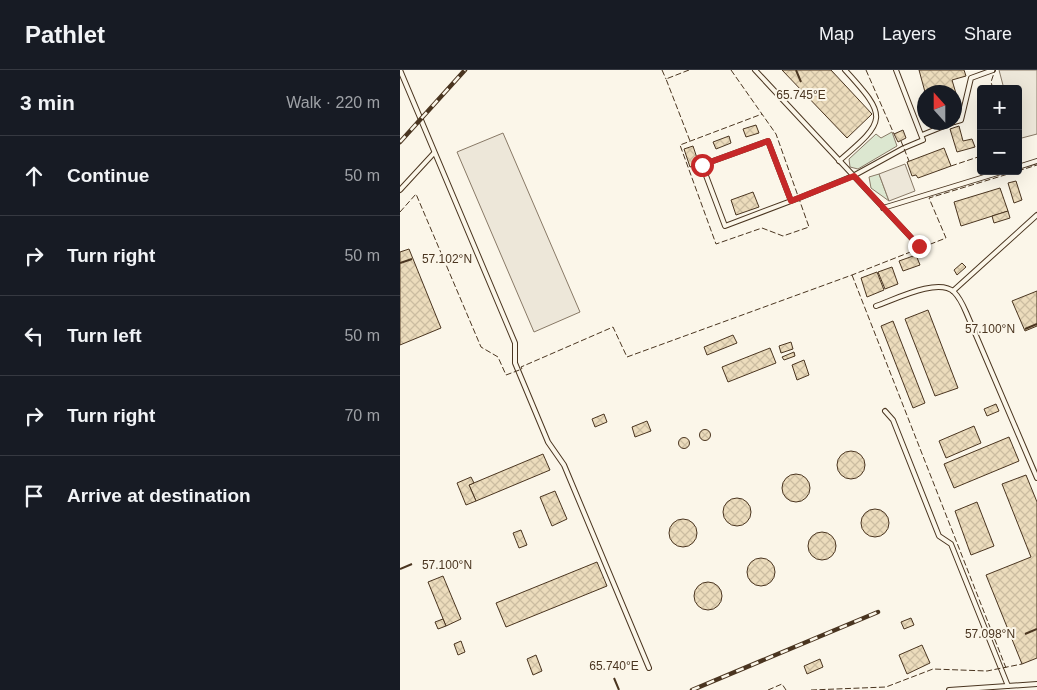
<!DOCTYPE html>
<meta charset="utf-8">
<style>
:root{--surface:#171b24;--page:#242831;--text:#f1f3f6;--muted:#9ea1a6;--line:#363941}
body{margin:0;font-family:Arial,sans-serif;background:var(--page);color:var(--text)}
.controls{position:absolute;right:15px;top:15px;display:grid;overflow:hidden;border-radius:5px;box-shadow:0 5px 20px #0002}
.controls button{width:45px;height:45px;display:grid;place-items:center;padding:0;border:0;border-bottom:1px solid var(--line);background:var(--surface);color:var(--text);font:25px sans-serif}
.compass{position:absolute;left:517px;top:15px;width:45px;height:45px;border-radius:50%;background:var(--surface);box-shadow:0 5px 20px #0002;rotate:339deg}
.stop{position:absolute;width:15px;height:15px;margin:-11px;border:4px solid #c62828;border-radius:50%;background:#fff}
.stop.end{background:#c62828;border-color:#fff;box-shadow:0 1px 5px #0008}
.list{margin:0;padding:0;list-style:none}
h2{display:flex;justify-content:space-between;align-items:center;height:65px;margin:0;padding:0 20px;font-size:21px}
h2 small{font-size:16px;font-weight:400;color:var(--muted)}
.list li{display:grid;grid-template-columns:32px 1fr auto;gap:15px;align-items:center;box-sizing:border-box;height:80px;padding:0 20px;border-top:1px solid var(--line)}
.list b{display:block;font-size:19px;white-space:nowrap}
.list em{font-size:16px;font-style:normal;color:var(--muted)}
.icon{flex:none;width:28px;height:28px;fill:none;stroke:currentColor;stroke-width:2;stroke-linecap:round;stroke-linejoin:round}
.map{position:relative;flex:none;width:637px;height:620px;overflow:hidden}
header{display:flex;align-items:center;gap:30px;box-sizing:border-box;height:70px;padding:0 25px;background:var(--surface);border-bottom:1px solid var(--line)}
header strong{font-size:24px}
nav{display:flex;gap:28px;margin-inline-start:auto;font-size:18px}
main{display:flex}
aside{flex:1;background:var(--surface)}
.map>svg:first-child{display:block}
.green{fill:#dce7d0;stroke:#887966}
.parking{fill:#ede7d9;stroke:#887966}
.building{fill:url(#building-cross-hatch);stroke:#4a3520}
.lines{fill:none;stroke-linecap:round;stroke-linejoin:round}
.service-casing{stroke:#4a3520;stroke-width:6}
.service{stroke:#fbf6e9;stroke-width:4}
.rail-casing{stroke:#4a3520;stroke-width:4.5}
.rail{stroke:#fbf6e9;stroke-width:2.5;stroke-dasharray:8;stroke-linecap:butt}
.fence{stroke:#4a3520;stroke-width:1;stroke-dasharray:6 2.5;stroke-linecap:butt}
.route{stroke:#c62828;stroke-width:6}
.ticks{fill:none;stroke:#4a3520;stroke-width:2}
.ticks-label{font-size:12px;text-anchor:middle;fill:#4a3520;stroke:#fbf6e9;stroke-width:4;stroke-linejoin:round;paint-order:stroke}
</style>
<header>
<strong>Pathlet</strong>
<nav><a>Map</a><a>Layers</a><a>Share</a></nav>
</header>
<main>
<aside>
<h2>3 min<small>Walk · 220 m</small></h2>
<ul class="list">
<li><svg class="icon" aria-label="ahead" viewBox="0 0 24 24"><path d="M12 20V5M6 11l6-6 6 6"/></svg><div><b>Continue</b></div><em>50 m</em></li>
<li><svg class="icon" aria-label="right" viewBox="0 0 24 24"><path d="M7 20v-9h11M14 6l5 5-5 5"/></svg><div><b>Turn right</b></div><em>50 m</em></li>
<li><svg class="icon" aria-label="left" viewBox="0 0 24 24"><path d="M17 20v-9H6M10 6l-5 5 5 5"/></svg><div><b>Turn left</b></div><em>50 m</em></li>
<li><svg class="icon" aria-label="right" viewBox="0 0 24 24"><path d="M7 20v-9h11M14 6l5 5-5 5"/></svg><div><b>Turn right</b></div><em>70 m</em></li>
<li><svg class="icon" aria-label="arrive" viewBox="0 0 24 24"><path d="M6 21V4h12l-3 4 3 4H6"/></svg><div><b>Arrive at destination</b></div></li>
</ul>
</aside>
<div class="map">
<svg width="637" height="620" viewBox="0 0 637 620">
<defs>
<pattern id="building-cross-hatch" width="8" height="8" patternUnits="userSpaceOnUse" patternTransform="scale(1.25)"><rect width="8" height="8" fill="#ecdcbc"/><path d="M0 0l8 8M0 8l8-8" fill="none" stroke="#ccbda1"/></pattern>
</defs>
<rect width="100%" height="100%" fill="#fbf6e9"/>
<g class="green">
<polygon points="492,62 497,76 458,99 450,97 449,89 476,64 481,68"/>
<polygon points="479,104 489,131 471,118 469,107"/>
</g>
<g class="parking">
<polygon points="599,0 637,0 637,64 618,69 618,19 604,19"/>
<polygon points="103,63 180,242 134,262 57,82"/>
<polygon points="505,94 515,121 489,131 479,104"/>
</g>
<g class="building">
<polygon points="382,0 431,0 472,44 447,68"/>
<polygon points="519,0 564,0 566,6 552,10 560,37 554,39 554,22 525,22"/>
<polygon points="356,55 359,63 346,67 343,59"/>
<polygon points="559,56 563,71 572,69 575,77 557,82 550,59"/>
<polygon points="503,60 506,68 498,72 494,64"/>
<polygon points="329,66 331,73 316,79 313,72"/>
<polygon points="293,76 299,94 290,97 284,79"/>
<polygon points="544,78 551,96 518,108 516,105 512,106 507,92"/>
<polygon points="616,111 622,130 614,133 608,113"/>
<polygon points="600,118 608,141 561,156 554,132"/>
<polygon points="353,122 359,137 336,145 331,130"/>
<polygon points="608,141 610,148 594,153 592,146"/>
<polygon points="9,179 41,258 0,275 0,182"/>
<polygon points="516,185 520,195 503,201 499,191"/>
<polygon points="562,193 566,197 557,205 554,200"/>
<polygon points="492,197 498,214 485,219 478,202"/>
<polygon points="477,202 484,220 467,227 461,208"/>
<polygon points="637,221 637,256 625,261 612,231"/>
<polygon points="528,240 558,318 535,326 505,249"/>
<polygon points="493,251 525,333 513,338 481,256"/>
<polygon points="333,265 337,273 307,285 304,277"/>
<polygon points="391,272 393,279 381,283 379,276"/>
<polygon points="370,278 376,293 328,312 322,297"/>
<polygon points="394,282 395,286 384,290 382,287"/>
<polygon points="404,290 409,305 397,310 392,295"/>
<polygon points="596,334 599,341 587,346 584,339"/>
<polygon points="204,344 207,352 195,357 192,349"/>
<polygon points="247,351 251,361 235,367 232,357"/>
<polygon points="574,356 581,373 546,388 539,371"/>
<circle cx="305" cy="365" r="5.5"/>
<polygon points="609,367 619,391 554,418 544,394"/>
<circle cx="284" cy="373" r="5.5"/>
<circle cx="451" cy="395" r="14"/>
<polygon points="143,384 150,400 76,431 69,415"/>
<circle cx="396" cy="418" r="14"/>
<polygon points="626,405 637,432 637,588 622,594 586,505 631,487 602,414"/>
<polygon points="71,407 74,413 69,415 76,431 66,435 57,413"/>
<polygon points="155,421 167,449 152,456 140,427"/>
<circle cx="337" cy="442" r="14"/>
<polygon points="577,432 594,476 571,485 555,441"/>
<circle cx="475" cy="453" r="14"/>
<circle cx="283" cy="463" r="14"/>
<polygon points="121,460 127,475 119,478 113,463"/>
<circle cx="422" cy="476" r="14"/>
<circle cx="361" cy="502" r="14"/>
<polygon points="197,492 207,516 106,557 96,533"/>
<polygon points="43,506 61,549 46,556 28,512"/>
<circle cx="308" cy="526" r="14"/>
<polygon points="511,548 514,555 504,559 501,552"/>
<polygon points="43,549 46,556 38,559 35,552"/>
<polygon points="61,571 65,582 58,585 54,574"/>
<polygon points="522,575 530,593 507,604 499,585"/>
<polygon points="136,585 142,601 133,605 127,589"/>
<polygon points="420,589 423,597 407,604 404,596"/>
</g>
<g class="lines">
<defs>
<g id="service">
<polyline points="0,0 115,273 115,293 148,372 164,395 249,598"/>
<polyline points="355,0 519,176"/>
<polyline points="554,52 561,50 571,8 593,0"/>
<polyline points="522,65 554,52"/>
<path d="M439,91c48,-41 49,-44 6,-91"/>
<polyline points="618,97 637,91"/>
<polyline points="0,120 34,83"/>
<polyline points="391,131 368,71 302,95 325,156 391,131 399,128 453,106 504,78 523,70 496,0"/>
<polyline points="483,138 604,101"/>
<polyline points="553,221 637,145"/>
<path d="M476,236c18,-6 62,-29 78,-14 5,5 9,13 12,20l71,166"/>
<polyline points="485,341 493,350 539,466 551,474 608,616"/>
<polyline points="549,620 637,614"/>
</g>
</defs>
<use href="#service" class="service-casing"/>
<use href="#service" class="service"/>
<defs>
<g id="rail">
<polyline points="0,72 65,0"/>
<polyline points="292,620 478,542"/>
</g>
</defs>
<use href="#rail" class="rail-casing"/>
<use href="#rail" class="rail"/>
<g class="fence">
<polyline points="262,0 266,9"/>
<polyline points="289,0 266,9 290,71"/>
<polyline points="331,0 376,64 409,157 383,166 362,158 316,174 280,75 362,44"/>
<polyline points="466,0 494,64"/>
<polyline points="593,19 591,12 595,0"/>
<polyline points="501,71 509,91"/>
<polyline points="551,96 581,86"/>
<polyline points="618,101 637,95"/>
<polyline points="0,142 16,124 81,277 98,287 106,305 122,299 121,297 213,257 227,287 452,205 546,168 529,128 618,101"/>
<polyline points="452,205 606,598"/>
<polyline points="368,620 382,614 386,620"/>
<polyline points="411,620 486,617 533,599 587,601 622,594"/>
</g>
</g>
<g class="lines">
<polyline class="route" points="302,95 368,71 391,131 454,106 519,176"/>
</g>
<path class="ticks" d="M396,0l5,12M0,193l12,-4M625,259l12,-5M0,499l12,-5M625,564l12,-5M214,608l5,12"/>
<g class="ticks-label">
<text x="401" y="29">65.745°E</text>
<text x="47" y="193">57.102°N</text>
<text x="590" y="263">57.100°N</text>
<text x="47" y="499">57.100°N</text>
<text x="590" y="568">57.098°N</text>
<text x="214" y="600">65.740°E</text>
</g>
</svg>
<div class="controls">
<button>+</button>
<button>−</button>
</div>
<svg class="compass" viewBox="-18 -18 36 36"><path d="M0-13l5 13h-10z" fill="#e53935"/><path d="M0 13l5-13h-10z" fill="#9ea1a6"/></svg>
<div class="stop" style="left:302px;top:95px"></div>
<div class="stop end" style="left:519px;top:176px"></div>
</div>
</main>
